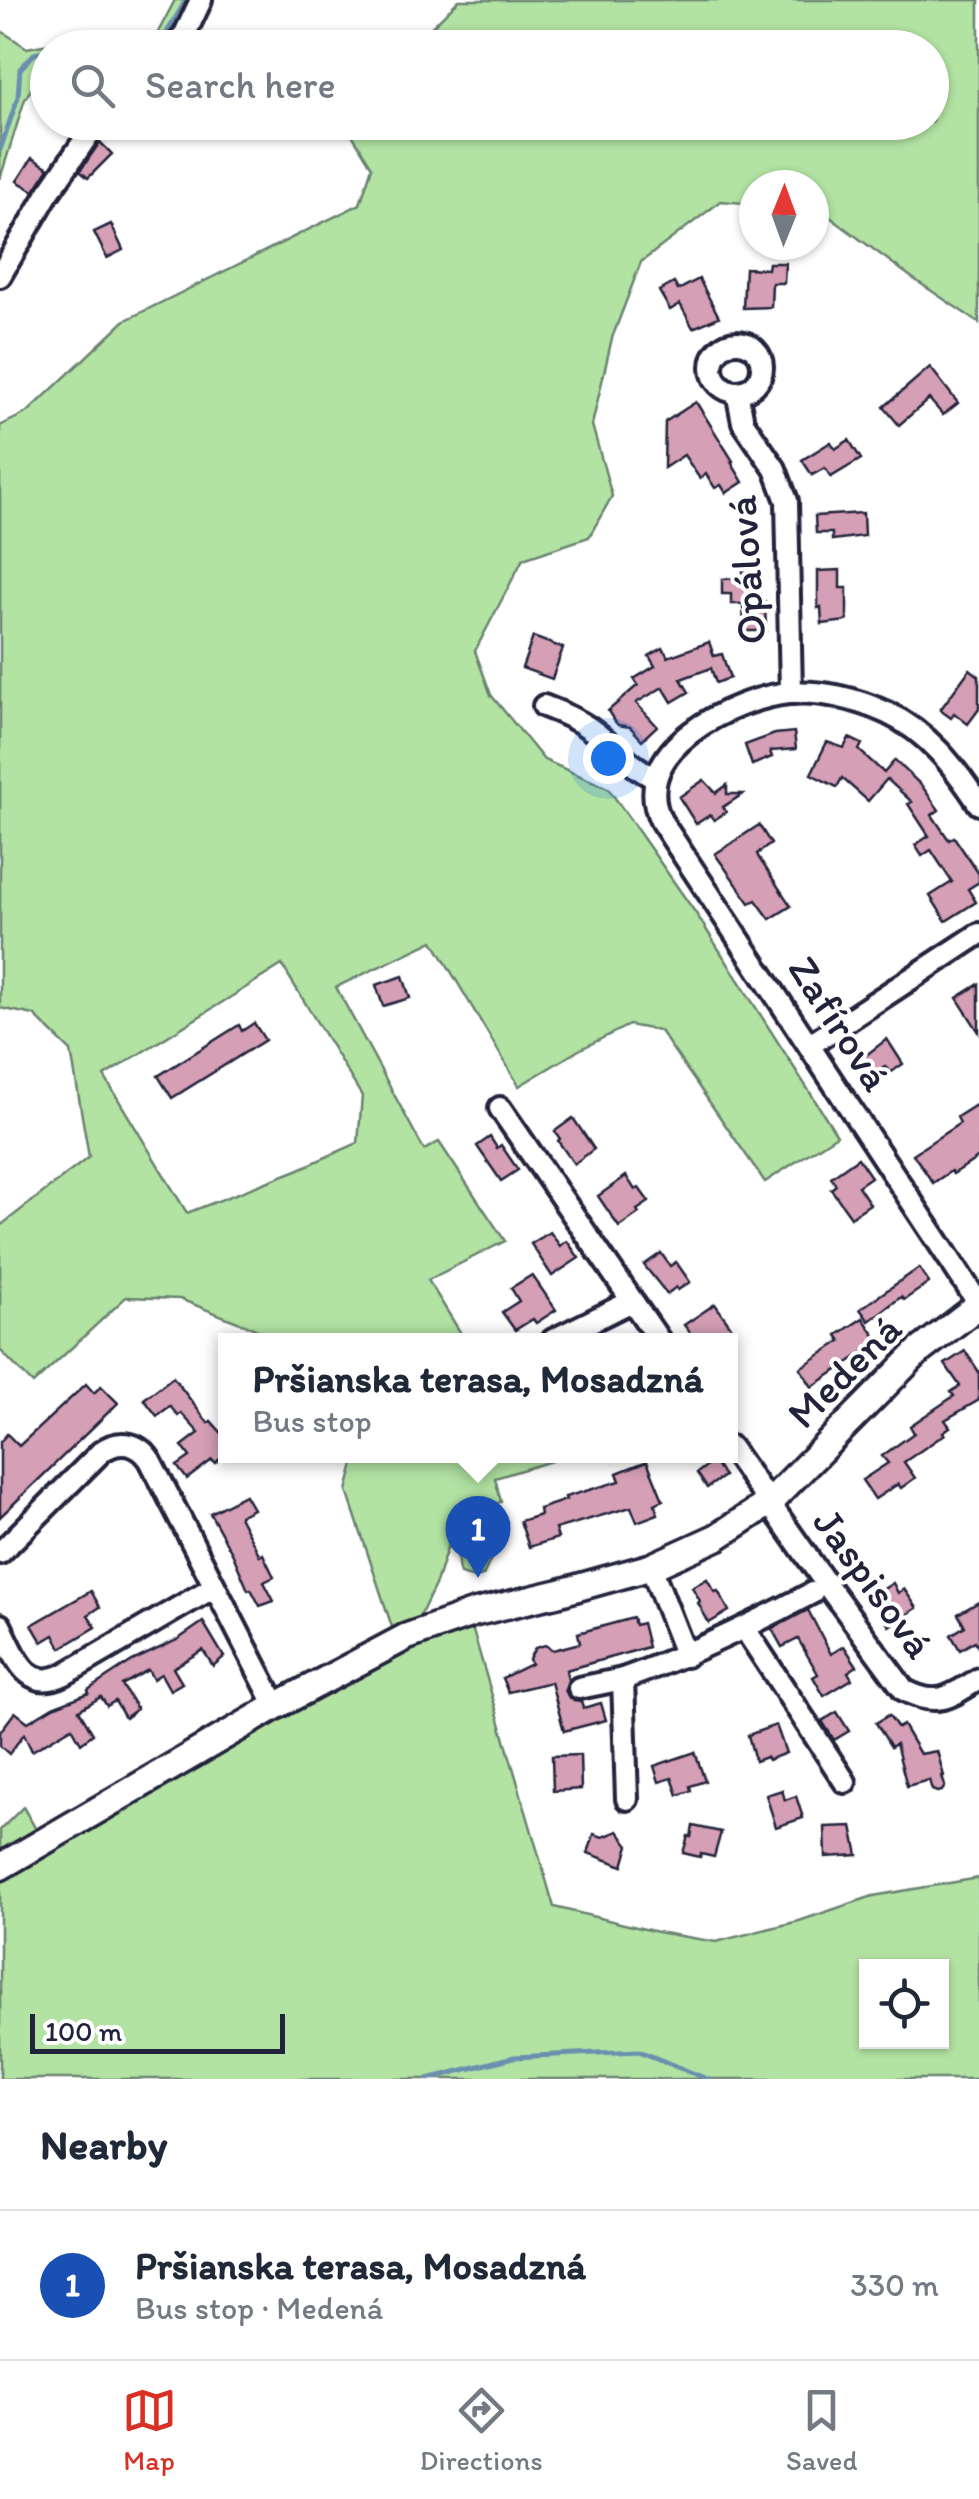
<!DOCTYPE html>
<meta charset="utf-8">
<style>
:root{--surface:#fff;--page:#f2f2f3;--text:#1f2937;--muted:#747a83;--line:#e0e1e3;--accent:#d93025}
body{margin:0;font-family:Itim,sans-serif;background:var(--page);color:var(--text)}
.controls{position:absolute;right:30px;bottom:30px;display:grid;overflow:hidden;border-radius:0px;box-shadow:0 2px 8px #0004}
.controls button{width:90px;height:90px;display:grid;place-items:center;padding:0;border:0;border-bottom:2px solid var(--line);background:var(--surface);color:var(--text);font:50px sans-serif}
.compass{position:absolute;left:739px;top:170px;width:90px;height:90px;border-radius:50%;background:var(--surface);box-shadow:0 2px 8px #0004;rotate:1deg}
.scale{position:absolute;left:30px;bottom:25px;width:255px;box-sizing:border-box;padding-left:10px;border:5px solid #22223b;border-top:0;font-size:28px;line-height:35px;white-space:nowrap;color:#22223b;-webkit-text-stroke:8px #fff;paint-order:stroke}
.you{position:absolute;left:608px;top:758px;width:35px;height:35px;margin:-25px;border:8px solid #fff;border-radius:50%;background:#1a73e8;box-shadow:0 0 0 15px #1a73e833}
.badge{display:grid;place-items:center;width:65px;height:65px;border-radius:50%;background:var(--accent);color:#fff;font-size:32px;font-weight:700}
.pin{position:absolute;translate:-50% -82px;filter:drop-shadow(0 2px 5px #0008)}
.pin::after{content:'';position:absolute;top:52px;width:35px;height:30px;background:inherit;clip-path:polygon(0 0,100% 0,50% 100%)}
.popup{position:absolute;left:218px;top:1333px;width:520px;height:130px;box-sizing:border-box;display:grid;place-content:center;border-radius:0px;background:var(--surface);filter:drop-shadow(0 2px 8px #0005);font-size:32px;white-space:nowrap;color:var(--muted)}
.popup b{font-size:38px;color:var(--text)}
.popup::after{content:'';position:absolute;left:50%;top:100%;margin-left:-20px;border:20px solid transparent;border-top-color:var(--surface)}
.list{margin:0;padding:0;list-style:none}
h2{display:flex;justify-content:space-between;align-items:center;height:130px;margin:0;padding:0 40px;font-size:42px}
h2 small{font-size:32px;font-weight:400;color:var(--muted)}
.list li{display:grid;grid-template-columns:65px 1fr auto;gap:30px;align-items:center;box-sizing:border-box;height:150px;padding:0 40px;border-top:2px solid var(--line)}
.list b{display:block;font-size:38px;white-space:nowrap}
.list p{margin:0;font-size:32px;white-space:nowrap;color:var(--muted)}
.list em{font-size:32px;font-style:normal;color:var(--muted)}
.icon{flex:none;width:55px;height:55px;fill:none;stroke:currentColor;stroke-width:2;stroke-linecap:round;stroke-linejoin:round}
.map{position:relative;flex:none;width:979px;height:2079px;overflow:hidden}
.search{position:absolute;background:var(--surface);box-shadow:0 2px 8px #0004;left:30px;right:30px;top:30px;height:110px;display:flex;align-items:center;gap:25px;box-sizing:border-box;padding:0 35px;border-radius:55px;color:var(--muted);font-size:38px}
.sheet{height:280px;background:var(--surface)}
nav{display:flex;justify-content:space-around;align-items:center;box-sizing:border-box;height:140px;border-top:2px solid var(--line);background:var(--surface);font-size:28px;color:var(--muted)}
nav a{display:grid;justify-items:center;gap:5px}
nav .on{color:var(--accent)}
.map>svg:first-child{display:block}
.green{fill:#b2e3a3;stroke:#6a826f;stroke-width:2.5;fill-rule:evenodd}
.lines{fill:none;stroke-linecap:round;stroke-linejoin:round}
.stream{stroke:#6b90af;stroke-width:5}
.building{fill:#d59fb5;stroke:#22223b;stroke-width:2.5}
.minor-casing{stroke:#22223b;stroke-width:28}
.tertiary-casing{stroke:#22223b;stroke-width:32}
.minor{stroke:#fff;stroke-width:20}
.tertiary{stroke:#fff;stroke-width:25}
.labels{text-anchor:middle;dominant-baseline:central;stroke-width:8;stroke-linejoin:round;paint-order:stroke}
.street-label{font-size:42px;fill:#22223b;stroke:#fff}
</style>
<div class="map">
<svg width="979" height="2079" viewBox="0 0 979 2079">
<rect width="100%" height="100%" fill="#fff"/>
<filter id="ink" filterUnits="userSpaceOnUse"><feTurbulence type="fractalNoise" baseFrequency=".01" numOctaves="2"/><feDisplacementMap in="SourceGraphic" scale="20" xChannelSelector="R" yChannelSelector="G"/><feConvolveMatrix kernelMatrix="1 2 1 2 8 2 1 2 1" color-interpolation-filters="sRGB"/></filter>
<g filter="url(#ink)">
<g class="green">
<path d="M175,0h19c-7,18 -19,34 -32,47l-22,1 15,-10z"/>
<path d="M459,0h520v323l-68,-46 -92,-68h-5v-24h-60v19l-33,-3 -80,61 -29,76 -20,87 20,71 -23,41 -66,22 -48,92 16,44 53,65 64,28 89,127 140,220 -72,47 -105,-151 -31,-6 -50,25 -60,36 -86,-145 -97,46 88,163 15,-8 66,99 -77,39 37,60h-182l-103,-41 -54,-2 -93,87 -33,-34v-124l89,-69 -18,-106 -37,-36 -34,-7v-582l28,-14 96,-91 236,-117 12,-37 -27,-44 587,-1v-74l-521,-1zM282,965l80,131 -4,47 -61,27 -110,43 -83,-137z"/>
<path d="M0,30l27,18c20,-4 38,-7 58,-1l-37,1 -1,19h-2l-20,32 -25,80z"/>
<polygon points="356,1456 568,1456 495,1478 501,1502 469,1512 454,1526 436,1583 416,1624 394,1633 347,1491"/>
<path d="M505,1516l2,7 -24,53 -8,2 -15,-4c-11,-36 18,-48 45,-58z"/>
<path d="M471,1624l83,283 103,25 59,10 83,-21 74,-25 106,-18v201h-979v-202l245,-145 181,-93zM866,1966h76v76h-76z"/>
<polygon points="23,1807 37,1831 0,1853 0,1830"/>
</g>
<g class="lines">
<g class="stream">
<polyline points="154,48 161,43 186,0"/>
<polyline points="0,150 18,97 20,69 34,54 48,51"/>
<polyline points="428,2079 514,2057 639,2051 707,2079"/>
</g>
</g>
<g class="building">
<polygon points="100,142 112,154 88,178 80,171"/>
<polygon points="32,158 49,168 34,191 17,181"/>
<polygon points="111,224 123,250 107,258 94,232"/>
<polygon points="769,263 785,263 784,283 772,283 771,307 743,308 745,268 768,269"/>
<polygon points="699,279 719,317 693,328 680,304 670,310 659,291 674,283 678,290"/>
<polygon points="930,367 958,403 943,415 929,399 899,425 884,407"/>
<polygon points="696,402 733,461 731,462 743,482 726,493 721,485 715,488 706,474 700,479 684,455 664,468 665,422"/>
<polygon points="849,440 861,459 831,477 825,468 812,475 802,460 831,442 835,449"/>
<polygon points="863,513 864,536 832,540 832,533 816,533 815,516"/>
<polygon points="743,569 759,569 760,602 765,602 766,631 744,631 743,604 731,604 731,594 722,594 722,579 743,578"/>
<polygon points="840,570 840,588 847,588 847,621 822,624 821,607 818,608 818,571"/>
<polygon points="533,637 563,648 552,679 522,668"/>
<polygon points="709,642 714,656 722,654 730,678 716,683 711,668 681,679 689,692 672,702 663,687 636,703 657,726 642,740 630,727 618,725 613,719 608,711 638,685 634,679 655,666 649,656 663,648 668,657"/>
<polygon points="970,669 979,676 979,709 968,724 954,713 951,718 940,710"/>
<polygon points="794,732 796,749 770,751 772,757 752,765 745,745 775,734"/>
<polygon points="849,738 862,744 859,750 884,773 895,760 922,786 939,810 932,815 949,840 954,837 979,874 979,882 968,889 976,902 946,921 930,896 952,882 931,850 922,856 915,845 929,836 908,804 912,802 887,779 868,801 842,778 837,787 811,774 827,742 844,748"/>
<polygon points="704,780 716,793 727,785 727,794 743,794 723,807 726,812 714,820 710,815 696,824 679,797"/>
<polygon points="759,825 771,844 757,854 759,858 791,906 770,919 756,900 750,903 715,854"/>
<polygon points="403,976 410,998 383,1006 376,985"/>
<polygon points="979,984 979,1032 957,998"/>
<polygon points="254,1023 265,1040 172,1098 158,1076 239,1025 242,1031"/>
<polygon points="887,1039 903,1064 890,1073 885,1066 867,1078 857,1062"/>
<polygon points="979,1103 979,1157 953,1174 951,1171 933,1183 913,1154 960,1123 957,1117"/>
<polygon points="573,1118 594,1149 574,1164 558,1141 560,1139 555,1131"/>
<polygon points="490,1137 497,1148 501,1145 518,1170 501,1181 477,1146"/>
<polygon points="858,1158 871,1177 858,1186 870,1204 851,1217 831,1189 836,1185 831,1177"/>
<polygon points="626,1176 635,1190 639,1188 649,1202 637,1210 639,1213 619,1227 598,1196"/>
<polygon points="550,1232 560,1246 567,1241 579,1258 552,1276 531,1244"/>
<polygon points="661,1253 670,1266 676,1262 690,1282 678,1290 676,1287 667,1294 644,1265"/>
<polygon points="919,1268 929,1283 904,1300 901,1297 869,1321 860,1309"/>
<polygon points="532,1275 556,1310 536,1323 533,1319 515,1330 502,1312 519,1301 511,1288"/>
<polygon points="715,1304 734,1331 720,1340 696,1340 684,1325"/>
<polygon points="863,1318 879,1342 812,1387 800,1368 841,1341 837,1335"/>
<polygon points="965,1351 979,1372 979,1400 945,1420 950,1427 943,1432 945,1434 904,1462 915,1478 901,1488 898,1484 875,1499 862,1480 888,1463 882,1456 914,1433 910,1426 954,1396 951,1392 960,1386 945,1364"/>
<polygon points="173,1377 208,1423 211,1421 226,1438 226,1454 215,1463 212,1460 187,1479 177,1466 190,1457 182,1446 199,1433 181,1413 178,1416 170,1406 157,1416 144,1399"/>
<polygon points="86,1384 94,1393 101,1386 118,1403 0,1517 0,1442 7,1434 19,1446"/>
<polygon points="647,1461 663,1500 655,1504 658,1514 637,1522 631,1507 555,1529 558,1538 529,1547 520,1521 540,1515 539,1509 566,1500 565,1497 620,1481 617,1473"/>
<polygon points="713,1461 724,1476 707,1488 697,1473"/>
<polygon points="245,1495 253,1509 239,1516 260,1556 263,1554 274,1577 264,1582 274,1601 260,1606 251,1589 248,1590 233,1555 210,1513"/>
<polygon points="707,1579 715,1592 718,1591 729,1611 709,1623 698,1603 700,1601 692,1587"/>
<polygon points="893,1583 898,1593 904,1589 917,1608 889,1626 871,1597"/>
<polygon points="91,1591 100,1607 88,1615 96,1627 61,1648 54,1635 42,1642 32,1625"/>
<polygon points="979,1602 979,1648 975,1641 960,1650 951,1635 965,1626 958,1614"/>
<polygon points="808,1610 831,1654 844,1646 857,1666 848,1672 852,1679 824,1696 813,1677 818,1674 798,1639 782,1647 772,1629"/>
<polygon points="633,1618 635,1625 642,1623 648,1647 566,1670 568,1680 565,1690 568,1696 574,1701 581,1702 583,1708 601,1703 606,1720 564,1731 551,1682 508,1692 502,1678 531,1664 529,1659 535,1648 545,1645 553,1650 580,1643 578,1633"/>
<polygon points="203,1622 224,1657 213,1666 203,1650 173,1668 182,1683 170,1690 161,1674 153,1679 148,1670 122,1685 137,1709 125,1718 115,1701 107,1706 101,1697 79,1710 93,1734 81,1743 72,1727 32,1751 24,1734 9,1754 0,1746 0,1732 15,1712 28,1722 53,1707 89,1693 88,1690 132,1661 177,1640"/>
<polygon points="837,1712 849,1731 834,1740 822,1721"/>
<polygon points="889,1715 898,1728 903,1725 920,1754 937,1751 944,1776 942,1776 945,1786 942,1791 937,1792 932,1790 929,1780 907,1786 896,1744 891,1747 876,1723"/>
<polygon points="776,1725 786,1753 768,1760 766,1757 755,1761 748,1735"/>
<polygon points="695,1752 705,1781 690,1786 691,1791 678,1795 672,1778 659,1782 654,1766"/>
<polygon points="580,1755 581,1789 553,1791 552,1756"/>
<polygon points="782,1790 785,1800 796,1796 803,1818 776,1827 766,1795"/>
<polygon points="693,1826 721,1832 714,1857 701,1854 700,1857 683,1853 688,1836 691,1837"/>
<polygon points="852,1826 858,1855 826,1857 825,1827"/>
<polygon points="618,1831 629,1845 623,1866 588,1853 594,1834 603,1837"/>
</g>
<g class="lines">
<defs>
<g id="minor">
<polyline points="173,48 184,36 201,0"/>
<polyline points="0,276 47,195 97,122"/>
<circle cx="737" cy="367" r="25"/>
<polyline points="737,392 743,422 775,469 787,501 791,693"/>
<path d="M544,706c16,6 31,12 45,22 23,16 40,38 66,50"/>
<path d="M979,804c-25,-38 -51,-72 -92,-91 -30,-14 -66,-23 -98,-20 -57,6 -162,57 -128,128l318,483"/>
<polyline points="810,1045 979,934"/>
<polyline points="500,1108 659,1340"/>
<polyline points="553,1340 632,1301"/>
<path d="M730,1447l97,138 77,105c33,18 46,7 75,-11"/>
<path d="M0,1553l101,-101c17,-13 37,-10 49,8l126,246"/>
<polyline points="651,1567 686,1656"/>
<path d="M0,1625c15,29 25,69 65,49l149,-87"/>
<polyline points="745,1629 845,1782"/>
<polyline points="579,1688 623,1679"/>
<path d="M627,1799l-4,-120c66,-24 127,-53 189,-86"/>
</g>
<polyline id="tertiary" points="0,1867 276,1706 406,1637 474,1613 558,1593 651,1567 717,1537 769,1503 918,1352 979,1305"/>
</defs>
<use href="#minor" class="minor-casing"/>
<use href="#tertiary" class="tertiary-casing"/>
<use href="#minor" class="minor"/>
<use href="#tertiary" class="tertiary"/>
</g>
</g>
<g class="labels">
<g class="street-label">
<text transform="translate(746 570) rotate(-94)">Opálová</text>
<text transform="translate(840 1023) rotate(57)">Zafírová</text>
<text transform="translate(844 1371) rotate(-45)">Medená</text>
<text transform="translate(874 1583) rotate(54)">Jaspisová</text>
</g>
</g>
</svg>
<div class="controls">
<button><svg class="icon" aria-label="locate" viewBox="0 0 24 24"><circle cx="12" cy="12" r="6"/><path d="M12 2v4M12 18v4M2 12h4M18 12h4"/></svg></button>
</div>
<svg class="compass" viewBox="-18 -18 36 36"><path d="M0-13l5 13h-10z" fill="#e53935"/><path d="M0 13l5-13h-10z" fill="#747a83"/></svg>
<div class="scale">100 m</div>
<div class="you"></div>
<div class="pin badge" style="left:478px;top:1578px;background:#1a4fb4">1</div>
<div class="popup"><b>Pršianska terasa, Mosadzná</b>Bus stop</div>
<div class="search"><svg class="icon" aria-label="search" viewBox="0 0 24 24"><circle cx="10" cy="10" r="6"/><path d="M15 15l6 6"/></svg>Search here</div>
</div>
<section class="sheet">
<h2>Nearby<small></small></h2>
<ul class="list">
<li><span class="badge" style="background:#1a4fb4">1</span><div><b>Pršianska terasa, Mosadzná</b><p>Bus stop · Medená</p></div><em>330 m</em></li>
</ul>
</section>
<nav>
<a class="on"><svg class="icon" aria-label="map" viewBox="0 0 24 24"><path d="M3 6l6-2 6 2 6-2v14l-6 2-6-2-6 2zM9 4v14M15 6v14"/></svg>Map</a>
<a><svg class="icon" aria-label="directions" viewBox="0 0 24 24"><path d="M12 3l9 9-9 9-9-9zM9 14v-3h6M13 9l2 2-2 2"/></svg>Directions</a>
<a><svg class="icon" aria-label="saved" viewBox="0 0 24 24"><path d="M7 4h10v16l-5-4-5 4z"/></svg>Saved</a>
</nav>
